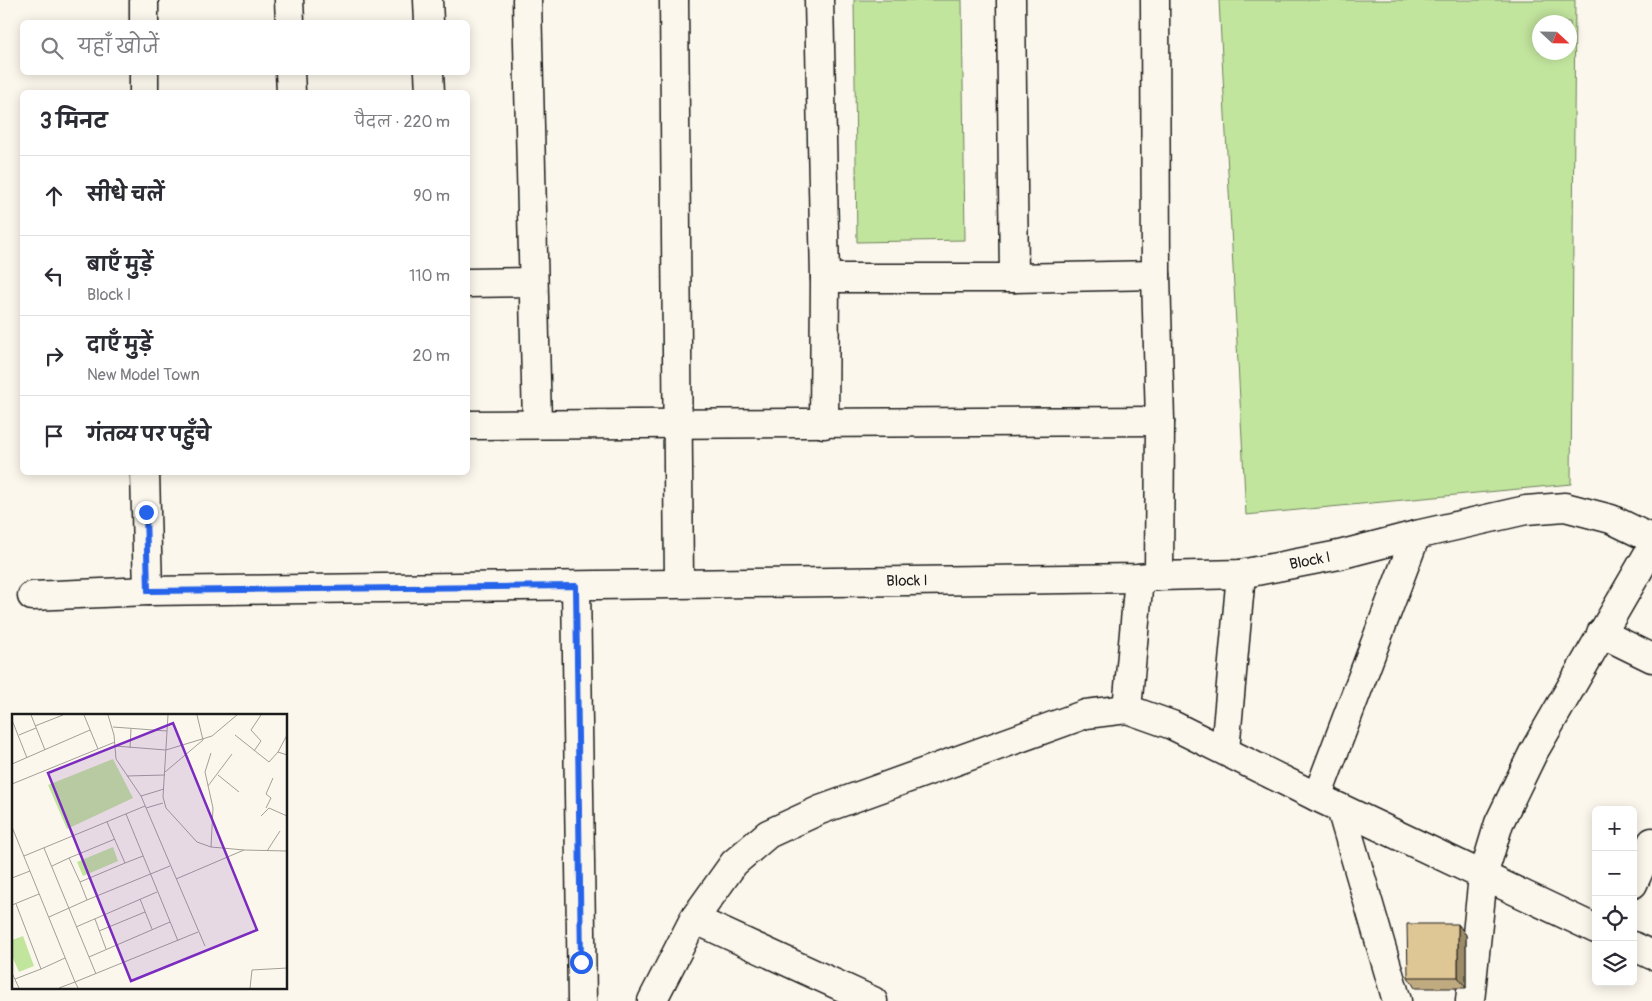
<!DOCTYPE html>
<html lang="hi">
<meta charset="utf-8">
<style>
:root{--surface:#fff;--page:#f2f2f3;--text:#2b2b33;--muted:#7c7c81;--line:#e1e1e2}
body{margin:0;font-family:Pangolin,"Playpen Sans Deva",sans-serif;background:var(--page);color:var(--text)}
.controls{position:absolute;right:15px;bottom:15px;display:grid;overflow:hidden;border-radius:8px;box-shadow:0 2px 12px #0003}
.controls button{width:45px;height:45px;display:grid;place-items:center;padding:0;border:0;border-bottom:1px solid var(--line);background:var(--surface);color:var(--text);font:25px sans-serif}
.compass{position:absolute;left:1532px;top:15px;width:45px;height:45px;border-radius:50%;background:var(--surface);box-shadow:0 2px 12px #0003;rotate:112deg}
.stop{position:absolute;width:15px;height:15px;margin:-11px;border:4px solid #2563eb;border-radius:50%;background:#fff}
.stop.end{background:#2563eb;border-color:#fff;box-shadow:0 1px 5px #0008}
.list{margin:0;padding:0;list-style:none}
h2{display:flex;justify-content:space-between;align-items:center;height:65px;margin:0;padding:0 20px;font-size:21px}
h2 small{font-size:16px;font-weight:400;color:var(--muted)}
.list li{display:grid;grid-template-columns:32px 1fr auto;gap:15px;align-items:center;box-sizing:border-box;height:80px;padding:0 20px;border-top:1px solid var(--line)}
.list b{display:block;font-size:19px;white-space:nowrap}
.list p{margin:0;font-size:16px;white-space:nowrap;color:var(--muted)}
.list em{font-size:16px;font-style:normal;color:var(--muted)}
.icon{flex:none;width:28px;height:28px;fill:none;stroke:currentColor;stroke-width:2;stroke-linecap:round;stroke-linejoin:round}
.map{position:relative;flex:none;width:1652px;height:1001px;overflow:hidden}
.search{position:absolute;background:var(--surface);box-shadow:0 2px 12px #0003;left:20px;top:20px;width:450px;height:55px;display:flex;align-items:center;gap:12px;box-sizing:border-box;padding:0 18px;border-radius:8px;color:var(--muted);font-size:19px}
.panel{position:absolute;background:var(--surface);box-shadow:0 2px 12px #0003;left:20px;top:90px;width:450px;height:385px;border-radius:8px}
.map>svg:first-child{display:block}
.green{fill:#c2e59e;stroke:#6f805d;fill-rule:evenodd}
.lines{fill:none;stroke-linecap:round;stroke-linejoin:round}
.minor-casing{stroke:#1c1c1c;stroke-width:31}
.minor{stroke:#fbf7ec;stroke-width:28}
.wall{fill:#c0aa80;stroke:#1c1c1c}
.shaded-wall{fill:#9c8b68;stroke:#1c1c1c}
.building{fill:#dfc695;stroke:#1c1c1c}
.route{stroke:#2563eb;stroke-width:6}
.labels{text-anchor:middle;dominant-baseline:central;stroke-width:4;stroke-linejoin:round;paint-order:stroke}
.street-label{font-size:15px;fill:#1c1c1c;stroke:#fbf7ec}
.inset-road{fill:none;stroke:#a29f99;stroke-width:1}
.view{fill:#7b2cbf;fill-opacity:0.15;stroke:#7b2cbf;stroke-width:2.5}
.inset-edge{fill:none;stroke:#1c1c1c;stroke-width:2.5}
</style>
<div class="map">
<svg width="1652" height="1001" viewBox="0 0 1652 1001">
<rect width="100%" height="100%" fill="#fbf7ec"/>
<filter id="ink" filterUnits="userSpaceOnUse"><feTurbulence type="fractalNoise" baseFrequency=".02" numOctaves="2"/><feDisplacementMap in="SourceGraphic" scale="10" xChannelSelector="R" yChannelSelector="G"/><feConvolveMatrix kernelMatrix="1 2 1 2 8 2 1 2 1" color-interpolation-filters="sRGB"/></filter>
<g filter="url(#ink)">
<g class="green">
<polygon points="854,0 962,0 965,240 857,242"/>
<path d="M1219,0h356l-4,484 -325,31zM1540,22h30v30h-30z"/>
</g>
<g class="lines">
<defs>
<g id="minor">
<polyline points="144,0 144,22"/>
<polyline points="289,0 290,22"/>
<polyline points="428,0 429,22"/>
<polyline points="527,0 537,424"/>
<polyline points="674,0 679,583"/>
<polyline points="819,0 825,278 1014,278 1156,275"/>
<polyline points="1011,0 1014,278"/>
<polyline points="1155,0 1156,275 1160,421 1159,576"/>
<polyline points="144,72 144,92"/>
<polyline points="290,72 291,92"/>
<polyline points="429,72 430,92"/>
<polyline points="468,283 533,282"/>
<polyline points="824,424 825,278"/>
<polyline points="468,425 1160,421"/>
<polyline points="145,472 148,591"/>
<polyline points="576,586 582,1001"/>
<polyline points="32,596 148,591 1139,578 1159,576 1241,574 1339,555 1416,535 1526,510 1565,507 1611,519 1652,539"/>
<polyline points="1601,633 1652,658"/>
<polyline points="1127,709 1139,578"/>
<polyline points="1225,750 1241,574"/>
<polyline points="1317,797 1416,535"/>
<polyline points="1341,809 1397,1001"/>
<polyline points="1633,884 1652,842"/>
<polyline points="694,919 873,1001"/>
<polyline points="1633,946 1652,955"/>
<polyline points="652,1001 694,919 734,863 768,834 820,810 1086,714 1127,709 1172,725 1317,797 1596,929"/>
<polyline points="1470,1001 1483,876 1499,823 1533,753 1652,547"/>
</g>
</defs>
<use href="#minor" class="minor-casing"/>
<use href="#minor" class="minor"/>
</g>
<polygon class="wall" points="1458,924 1466,935 1466,988 1415,988 1408,977"/>
<polygon class="shaded-wall" points="1458,924 1466,935 1466,988 1458,977"/>
<polygon class="building" points="1407,924 1458,924 1458,977 1408,977"/>
</g>
<g class="lines" filter="url(#ink)">
<polyline class="route" points="146,512 148,591 576,586 581,962"/>
</g>
<g class="labels">
<g class="street-label">
<text transform="translate(1310 561) rotate(-11)">Block I</text>
<text transform="translate(907 581) rotate(-1)">Block I</text>
</g>
</g>
<g transform="translate(12 714)">
<rect width="275" height="275" fill="#fbf7ec"/>
<path d="M101,45l20,39 -66,31 -19,-44zM101,133l5,14 -35,15 -6,-14zM11,222l11,30 -15,6 -7,-16v-16z" fill="#c2e59e"/>
<path class="inset-road" d="M19,1l14,35M72,1l14,34M96,1l6,20 2,24 25,37 64,150M156,1l-5,82 3,11 31,34 14,5 33,3M0,6l15,38M23,12l28,-11M101,13l54,4M7,21l17,-7M223,21l34,27 9,-10 9,3M103,32l51,4 46,-14 25,-21M118,34l1,-19M242,37l7,-10 -10,-11 10,-15M266,38l9,-17M199,39l-6,19 8,36 -2,39M0,50l78,-34M153,58l38,-32 -6,-25M206,61l21,17M115,62l38,-1M0,70l103,-42M196,72l24,-32M129,82l23,-7M134,94l17,-5M254,94l5,-10 -5,-4 7,-16M114,100l52,127M249,102l8,-8 18,8M95,108l18,41 -45,19 7,18 83,-34M0,113l63,155 123,-50M32,134l52,126M255,137l13,-20M12,142l121,-50M113,149l18,-7M40,152l17,-8M0,164l18,-7M164,165l68,-29 43,1M68,168l-11,-24 46,-19M128,185l12,30M4,190l25,65 24,-11M0,191l27,-11M37,203l38,-17M83,205l11,30M64,213l81,-35M87,217l46,-19M77,243l81,-35M0,259l7,15M3,265l26,-10M47,274l16,-6 3,6M238,274l2,-18 35,-2"/>
<path class="view" d="M161,9l84,207 -126,51 -83,-208z"/>
<rect width="275" height="275" class="inset-edge"/>
</g>
</svg>
<div class="controls">
<button>+</button>
<button>−</button>
<button><svg class="icon" aria-label="locate" viewBox="0 0 24 24"><circle cx="12" cy="12" r="6"/><path d="M12 2v4M12 18v4M2 12h4M18 12h4"/></svg></button>
<button><svg class="icon" aria-label="layers" viewBox="0 0 24 24"><path d="M12 4l9 5-9 5-9-5zM3 14l9 5 9-5"/></svg></button>
</div>
<svg class="compass" viewBox="-18 -18 36 36"><path d="M0-13l5 13h-10z" fill="#e53935"/><path d="M0 13l5-13h-10z" fill="#7c7c81"/></svg>
<div class="stop" style="left:581px;top:962px"></div>
<div class="stop end" style="left:146px;top:512px"></div>
<div class="search"><svg class="icon" aria-label="search" viewBox="0 0 24 24"><circle cx="10" cy="10" r="6"/><path d="M15 15l6 6"/></svg>यहाँ खोजें</div>
<section class="panel">
<h2>3 मिनट<small>पैदल · 220 m</small></h2>
<ul class="list">
<li><svg class="icon" aria-label="ahead" viewBox="0 0 24 24"><path d="M12 20V5M6 11l6-6 6 6"/></svg><div><b>सीधे चलें</b></div><em>90 m</em></li>
<li><svg class="icon" aria-label="left" viewBox="0 0 24 24"><path d="M17 20v-9H6M10 6l-5 5 5 5"/></svg><div><b>बाएँ मुड़ें</b><p>Block I</p></div><em>110 m</em></li>
<li><svg class="icon" aria-label="right" viewBox="0 0 24 24"><path d="M7 20v-9h11M14 6l5 5-5 5"/></svg><div><b>दाएँ मुड़ें</b><p>New Model Town</p></div><em>20 m</em></li>
<li><svg class="icon" aria-label="arrive" viewBox="0 0 24 24"><path d="M6 21V4h12l-3 4 3 4H6"/></svg><div><b>गंतव्य पर पहुँचे</b></div></li>
</ul>
</section>
</div>
